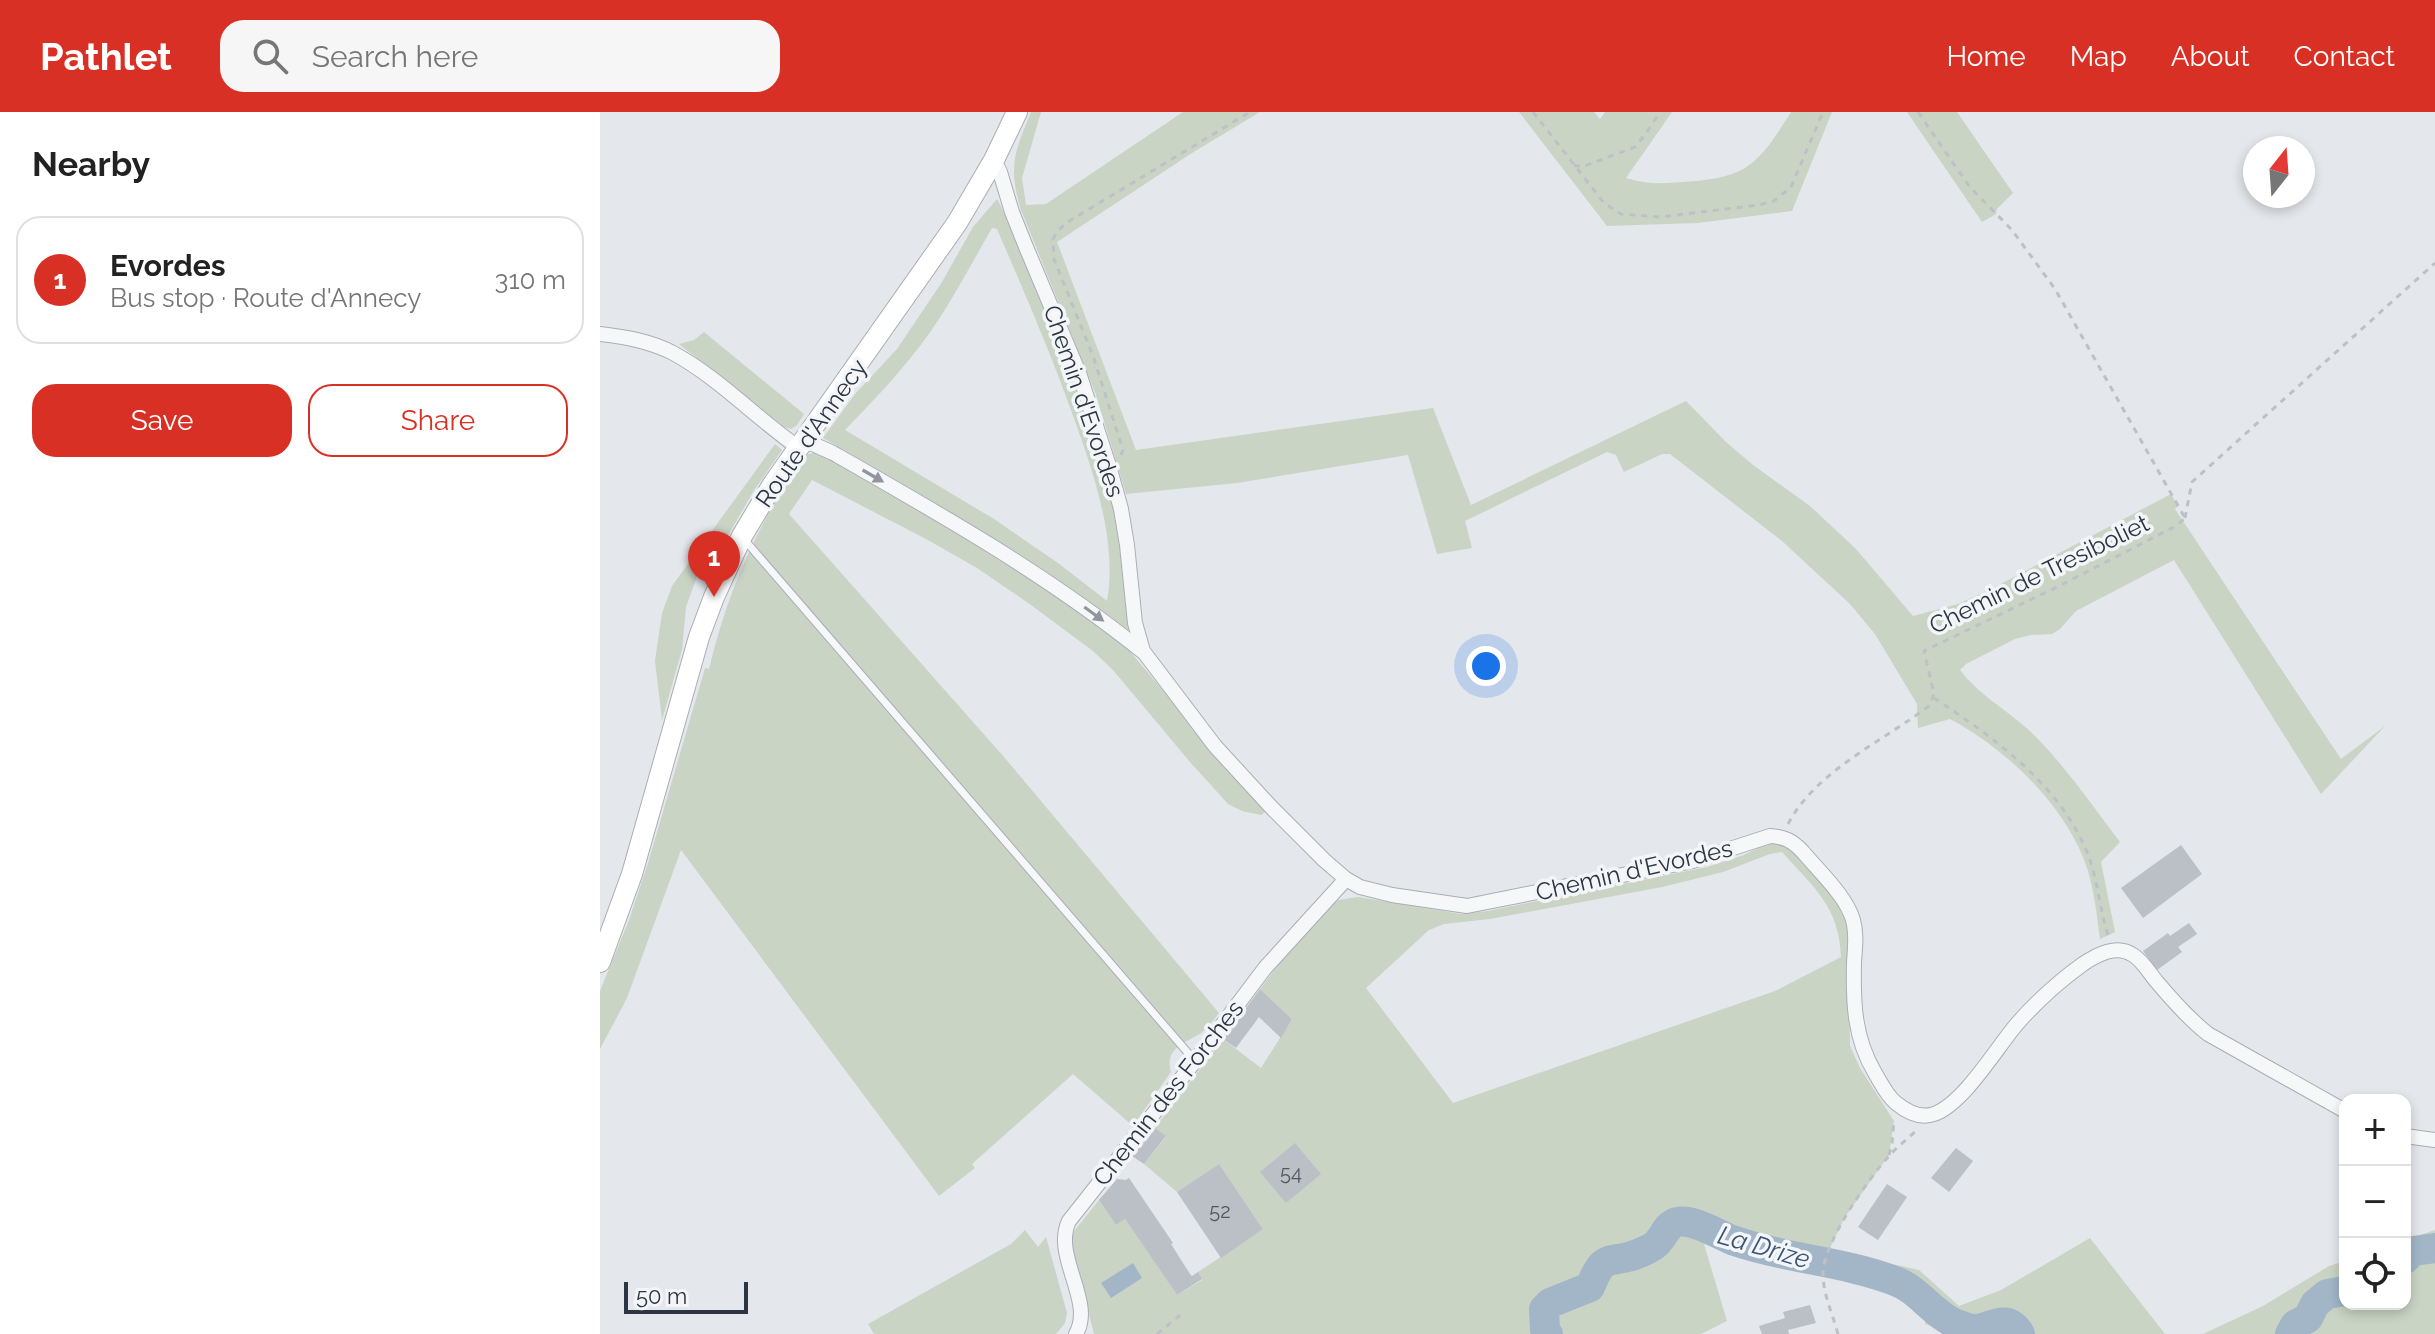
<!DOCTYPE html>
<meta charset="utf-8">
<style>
:root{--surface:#fff;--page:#f6f6f6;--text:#222;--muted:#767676;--line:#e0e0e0;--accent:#d93025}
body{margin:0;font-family:Raleway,sans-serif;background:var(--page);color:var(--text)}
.controls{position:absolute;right:24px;bottom:24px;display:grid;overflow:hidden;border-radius:16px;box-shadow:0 4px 12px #0003}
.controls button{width:72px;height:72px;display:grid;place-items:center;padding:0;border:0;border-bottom:2px solid var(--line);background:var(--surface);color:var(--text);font:40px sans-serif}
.compass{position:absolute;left:1643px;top:24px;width:72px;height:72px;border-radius:50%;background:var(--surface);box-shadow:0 4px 12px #0003;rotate:17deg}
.scale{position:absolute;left:24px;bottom:20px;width:124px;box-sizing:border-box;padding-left:8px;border:4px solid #2c3542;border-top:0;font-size:22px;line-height:28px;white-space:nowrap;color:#2c3542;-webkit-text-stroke:6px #f3f5f8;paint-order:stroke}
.you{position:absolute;left:886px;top:554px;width:28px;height:28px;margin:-20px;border:6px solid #fff;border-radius:50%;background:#1a73e8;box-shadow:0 0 0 12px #1a73e833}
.badge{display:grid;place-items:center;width:52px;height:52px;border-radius:50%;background:var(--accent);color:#fff;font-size:26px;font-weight:700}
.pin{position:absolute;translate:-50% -66px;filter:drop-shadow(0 2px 4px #0008)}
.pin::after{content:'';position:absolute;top:42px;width:28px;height:24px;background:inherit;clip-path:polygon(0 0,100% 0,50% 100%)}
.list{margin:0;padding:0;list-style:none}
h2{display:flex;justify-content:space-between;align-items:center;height:104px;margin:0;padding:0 32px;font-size:34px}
h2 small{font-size:26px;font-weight:400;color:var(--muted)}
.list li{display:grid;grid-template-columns:52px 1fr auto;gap:24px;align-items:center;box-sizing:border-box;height:128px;margin:0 16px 16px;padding:0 16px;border:2px solid var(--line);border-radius:24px}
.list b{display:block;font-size:30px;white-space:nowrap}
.list p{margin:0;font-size:26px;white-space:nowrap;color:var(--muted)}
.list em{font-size:26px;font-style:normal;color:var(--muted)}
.actions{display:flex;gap:16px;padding:24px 32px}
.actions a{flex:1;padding:18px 0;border:2px solid var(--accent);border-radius:24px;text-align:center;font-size:28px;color:var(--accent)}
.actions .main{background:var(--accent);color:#fff}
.icon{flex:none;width:44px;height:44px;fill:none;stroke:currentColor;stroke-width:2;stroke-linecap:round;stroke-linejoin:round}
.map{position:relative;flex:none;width:1835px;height:1222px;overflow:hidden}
header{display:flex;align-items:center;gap:48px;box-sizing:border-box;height:112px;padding:0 40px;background:var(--accent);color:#fff}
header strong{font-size:38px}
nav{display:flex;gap:44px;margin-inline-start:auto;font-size:28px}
.search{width:560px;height:72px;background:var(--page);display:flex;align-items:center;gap:20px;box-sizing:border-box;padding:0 28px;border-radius:24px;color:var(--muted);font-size:30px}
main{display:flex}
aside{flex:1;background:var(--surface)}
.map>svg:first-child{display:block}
.green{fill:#cad4c5;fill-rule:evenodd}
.water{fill:#a2b6c8}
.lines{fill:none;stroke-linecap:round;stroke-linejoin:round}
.river{stroke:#a2b6c8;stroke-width:30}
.building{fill:#bbc0c7}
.service-casing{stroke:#a9aeb5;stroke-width:9}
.minor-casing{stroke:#a9aeb5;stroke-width:16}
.secondary-casing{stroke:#a9aeb5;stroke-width:22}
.path{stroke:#bdc1c6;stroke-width:3;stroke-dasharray:6 6;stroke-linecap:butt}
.service{stroke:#f6f7f9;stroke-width:7}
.minor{stroke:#f6f7f9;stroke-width:14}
.secondary{stroke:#fff;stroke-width:20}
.oneway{fill:#91969e}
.labels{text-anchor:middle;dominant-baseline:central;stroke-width:7;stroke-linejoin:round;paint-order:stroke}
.number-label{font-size:20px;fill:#505863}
.street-label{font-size:24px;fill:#2c3542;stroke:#f3f5f8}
.water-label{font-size:26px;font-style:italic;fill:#395573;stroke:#f3f5f8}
</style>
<header>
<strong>Pathlet</strong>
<div class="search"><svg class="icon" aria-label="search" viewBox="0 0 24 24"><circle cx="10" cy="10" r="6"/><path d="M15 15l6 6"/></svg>Search here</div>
<nav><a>Home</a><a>Map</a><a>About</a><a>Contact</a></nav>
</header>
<main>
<aside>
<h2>Nearby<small></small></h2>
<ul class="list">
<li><span class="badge">1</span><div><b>Evordes</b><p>Bus stop · Route d'Annecy</p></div><em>310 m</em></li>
</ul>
<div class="actions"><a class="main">Save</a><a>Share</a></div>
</aside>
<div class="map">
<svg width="1835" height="1222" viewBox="0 0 1835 1222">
<rect width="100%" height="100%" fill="#e4e7eb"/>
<g class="green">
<path d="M431,0h10l-19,66 4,27 20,-1 137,-92h77l-68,41 -135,89 79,208 297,-42 38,97 215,-104 40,41 27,23 57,41 46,43 57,67 45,-12 37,-17 176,-93 7,12 -3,3 166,250 44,-33 -64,68 -147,-234 -98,51 -16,18 -8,5 -21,1 -16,4 -49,25 -6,6c19,25 47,40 70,61 34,33 61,73 90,111l-19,20 14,70 -15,7c-4,-30 -7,-63 -21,-91 -26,-54 -77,-101 -129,-129l-32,9 -1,-24 -42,-70 -25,-30 -68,-63 -112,-87h-8l-38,18 -8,-17 -9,-3 -142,69 7,27 -35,6 -29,-99 -171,28 -111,11 -30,-99 -75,-185c-13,-45 -7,-56 10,-98z"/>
<path d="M919,0h75l6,7 5,-7h67l-46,66c18,6 37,6 56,4 65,-4 75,-16 109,-70h41l-40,99 -94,12 -91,3z"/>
<polygon points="1307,0 1357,0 1413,81 1397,97 1396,102 1382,110"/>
<path d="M397,87l14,26c40,96 84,192 106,294 8,38 9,77 12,116 -96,-76 -200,-136 -306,-197l32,-44 42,-45 45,-67 31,-55zM392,116l5,1c26,60 52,120 74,181 21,58 47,130 36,191l-49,-38 -64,-44 -149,-89c26,-27 52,-54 75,-84 28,-37 49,-78 72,-118z"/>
<polygon points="104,220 204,302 197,313 191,317 184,315 79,232 94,228"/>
<polygon points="175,332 182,338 153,380 129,422 100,456 86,495 82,538 62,608 55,549 62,501 72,474"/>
<path d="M217,340l155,84 146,101 147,175 -4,3 -19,-4 -14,-7 -38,-42 -77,-92 -20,-19 -62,-46 -54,-37 -51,-29 -114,-59 -23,34 215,243 215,256c-4,5 -8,11 -13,16 -13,13 -43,15 -35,43l-38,54 -60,-52 -101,90 3,4 -36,28 -258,-346 -54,148 -27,51v-58l29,-71 19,-57 57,-195 4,1c18,-77 50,-149 96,-214z"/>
<path d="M1176,731l19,7 52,66 3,130 10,22 34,53 -5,34 -44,62 -16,33 90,20 40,36 42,-16 89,-52 75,96h-214l-26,-10v-9l-20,-22 -18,-10 -54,-14 -96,-18 -20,-6 -13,-1 23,77 -26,13h-607l-23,-90v-9l28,-35 17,25 9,-6 52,76 25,-15 -4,-8 65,-43 -44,-65 -42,28 -33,-28 22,-27 -11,-9 68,-89 38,29 31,-49 -32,-30 24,-32 42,-47 12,-10 20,-3 103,17 27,-3 219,-44 37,-12 22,-11zM1182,740c32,36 57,54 59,105l-66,34 -322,112 -87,-115 63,-58 15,-6 46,-5 172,-32 61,-15 47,-18z"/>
<polygon points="425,1118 438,1135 446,1125 467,1201 465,1211 456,1222 274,1222 268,1212 411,1132"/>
<polygon points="1835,1118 1835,1222 1603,1222 1663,1194 1729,1154 1745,1149 1745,1192 1805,1192 1805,1128"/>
</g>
<polygon class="water" points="533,1151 542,1166 511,1186 501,1171"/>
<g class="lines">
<g class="river">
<polyline points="1805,1147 1813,1139 1835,1136"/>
<path d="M948,1222l-3,-4 -1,-21 6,-6 40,-16c15,-38 20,-21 50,-34 6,-3 12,-5 16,-9 8,-7 10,-19 21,-22 17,-4 41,13 58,19 52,18 108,20 160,40 23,8 37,32 59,42 8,3 16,7 24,6 17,-4 30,-15 42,5"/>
<polyline points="1690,1222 1695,1213 1708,1206 1715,1192 1727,1182 1745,1179"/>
</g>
</g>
<g class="building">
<polygon points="1581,733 1602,762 1543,806 1521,776"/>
<polygon points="1589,811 1597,822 1578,835 1582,840 1557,858 1543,839 1568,821 1570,824"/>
<polygon points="660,877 692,907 681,926 659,905 636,936 623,927"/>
<polygon points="555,1016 566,1024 544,1052 532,1044"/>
<polygon points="695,1031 721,1062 686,1091 660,1060"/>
<polygon points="1356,1036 1373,1049 1349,1080 1331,1066"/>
<polygon points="619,1052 663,1117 621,1146 577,1080"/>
<polygon points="529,1066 573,1131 571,1132 590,1162 592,1164 598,1160 602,1167 577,1183 525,1107 516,1113 499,1088 517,1067 526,1068"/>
<polygon points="1287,1072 1307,1085 1278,1128 1258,1115"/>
<polygon points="1210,1193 1216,1211 1188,1218 1189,1222 1162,1222 1159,1214 1185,1206 1183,1200"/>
</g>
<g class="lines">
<defs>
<polyline id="service" points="143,426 595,949"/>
<g id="minor">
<path d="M394,48l6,12 12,40 14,35 53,126 30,93 12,43 6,36 8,78 8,28 72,95 57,62 52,52 22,19 14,8 32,8 75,11 226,-45 77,-25c15,1 23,5 33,16 15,18 44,45 50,68 4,14 2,28 1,42 -1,40 0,76 21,111 6,10 12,23 21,30 11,9 24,16 38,11 29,-10 62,-65 82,-89 20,-23 42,-43 67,-61 15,-10 34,-20 50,-9 10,6 17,19 24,27 16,19 32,37 51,52l137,77"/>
<path d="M0,222c25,3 50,7 73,19 46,25 83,65 126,95"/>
<path d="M204,328l29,13c107,61 213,121 309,198"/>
<polyline points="1805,1024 1835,1028"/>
<path d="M476,1222c19,-33 -24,-78 -7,-113l126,-160 70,-93 81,-89"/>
</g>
<polyline id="secondary" points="0,850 32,762 99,525 114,485 142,424 173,372 357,111 394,48 417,0"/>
</defs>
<use href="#service" class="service-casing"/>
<use href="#minor" class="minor-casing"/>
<use href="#secondary" class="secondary-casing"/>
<g class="path">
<polyline points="933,0 1004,91 1021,102 1060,105 1159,93 1174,89 1191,75 1223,0"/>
<polyline points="1318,0 1369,74 1412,118 1455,177 1585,406"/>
<polyline points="974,53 982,55 1035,35 1045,23 1060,0"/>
<polyline points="521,343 523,338 493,244 454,147 453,127 457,120 466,111 650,0"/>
<polyline points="1585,406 1592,370 1835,151"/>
<path d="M1334,586c59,39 125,86 153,154 11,27 12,56 21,83"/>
<path d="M1188,712c28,-53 95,-83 141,-118l5,-12 -10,-43 135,-65 117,-60 9,-8"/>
<polyline points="1289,1043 1292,1031 1294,1008"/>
<polyline points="557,1222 583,1201"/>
<path d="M1238,1222c-5,-19 -15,-40 -15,-60 0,-31 45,-95 66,-118 8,-9 18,-17 27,-25"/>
</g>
<use href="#service" class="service"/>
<use href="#minor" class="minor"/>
<use href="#secondary" class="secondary"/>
</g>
<defs><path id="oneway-solid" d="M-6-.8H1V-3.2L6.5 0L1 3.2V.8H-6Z" transform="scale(2)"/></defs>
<g class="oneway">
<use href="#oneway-solid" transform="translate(273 364) rotate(30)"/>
<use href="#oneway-solid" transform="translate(494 502) rotate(36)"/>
</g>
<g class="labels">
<g class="number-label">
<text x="691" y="1061">54</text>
<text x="620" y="1099">52</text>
</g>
<g class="street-label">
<text transform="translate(484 289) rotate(71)">Chemin d'Evordes</text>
<text transform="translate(211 321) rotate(-55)">Route d'Annecy</text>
<text transform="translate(1439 462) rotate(-26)">Chemin de Tresiboliet</text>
<text transform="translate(1034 758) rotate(-13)">Chemin d'Evordes</text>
<text transform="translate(568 981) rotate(-52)">Chemin des Forches</text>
</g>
<g class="water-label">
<text transform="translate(1164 1135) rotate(16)">La Drize</text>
</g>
</g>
</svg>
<div class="controls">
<button>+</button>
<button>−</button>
<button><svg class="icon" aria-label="locate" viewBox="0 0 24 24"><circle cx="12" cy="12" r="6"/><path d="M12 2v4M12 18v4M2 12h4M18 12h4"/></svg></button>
</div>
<svg class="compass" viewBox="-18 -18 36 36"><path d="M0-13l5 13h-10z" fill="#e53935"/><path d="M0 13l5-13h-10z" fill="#767676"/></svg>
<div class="scale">50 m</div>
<div class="you"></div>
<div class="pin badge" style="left:114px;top:485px">1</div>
</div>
</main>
